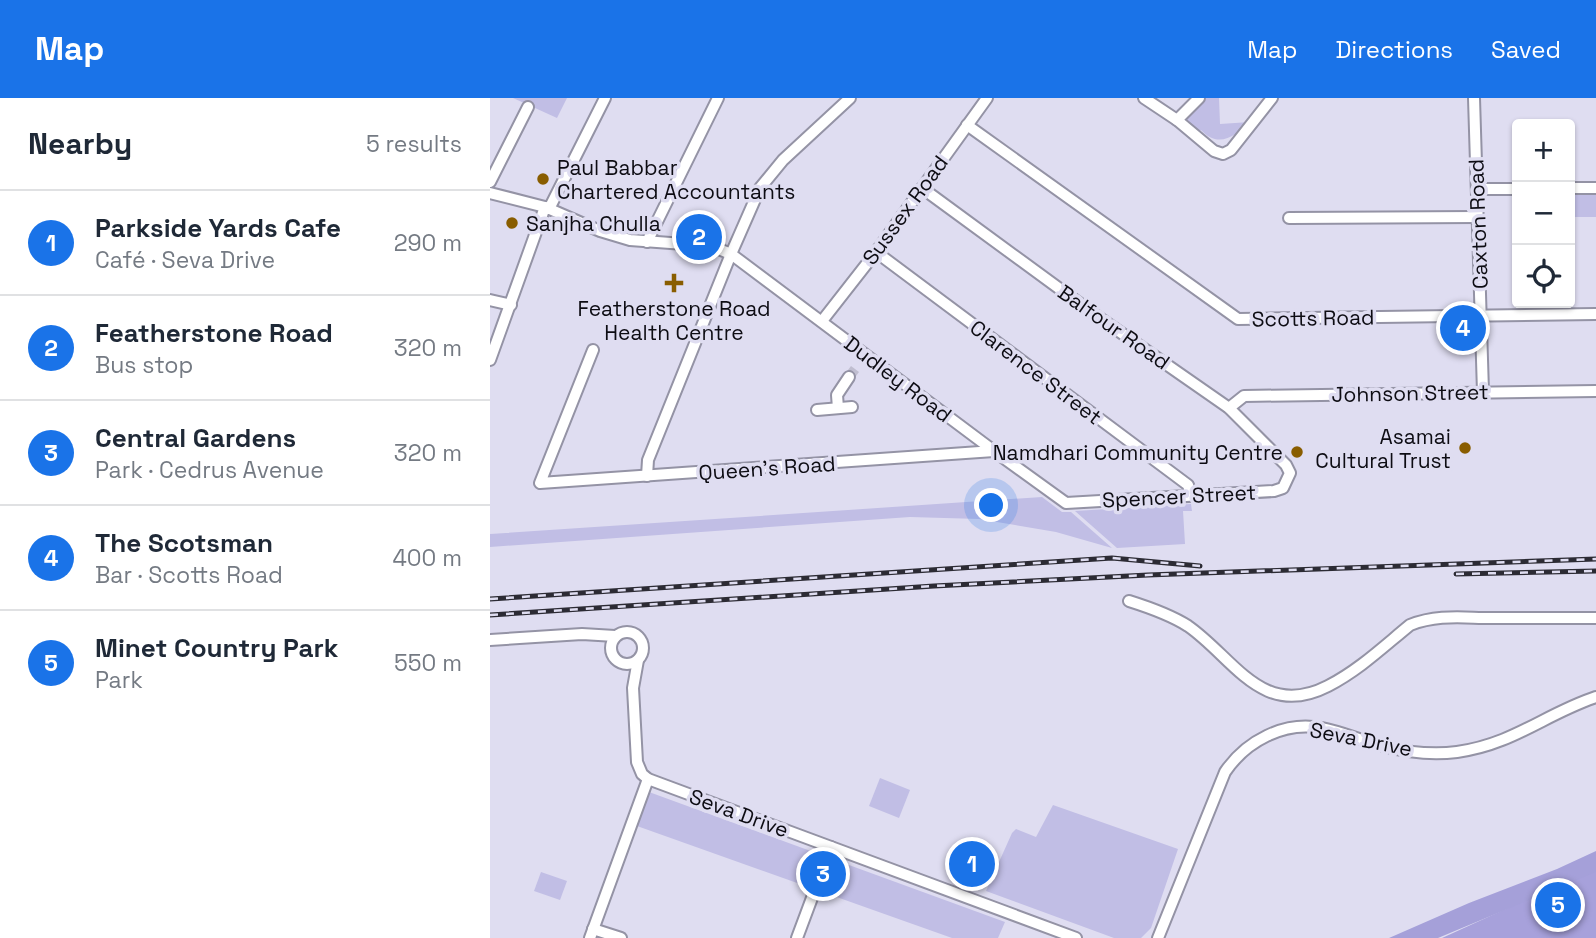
<!DOCTYPE html>
<meta charset="utf-8">
<style>
:root{--surface:#fff;--page:#f6f6f7;--text:#1f2937;--muted:#747a83;--line:#e0e1e3;--accent:#1a73e8}
body{margin:0;font-family:"Space Grotesk",sans-serif;background:var(--page);color:var(--text)}
.controls{position:absolute;right:21px;top:21px;display:grid;overflow:hidden;border-radius:7px;box-shadow:0 2px 5px #0004}
.controls button{width:63px;height:63px;display:grid;place-items:center;padding:0;border:0;border-bottom:2px solid var(--line);background:var(--surface);color:var(--text);font:35px sans-serif}
.you{position:absolute;left:502px;top:408px;width:24px;height:24px;margin:-18px;border:5px solid #fff;border-radius:50%;background:#1a73e8;box-shadow:0 0 0 10px #1a73e833}
.badge{display:grid;place-items:center;width:46px;height:46px;border-radius:50%;background:var(--accent);color:#fff;font-size:23px;font-weight:700}
.pin{position:absolute;translate:-50% -50%;border:4px solid #fff;box-shadow:0 2px 7px #0006}
.list{margin:0;padding:0;list-style:none}
h2{display:flex;justify-content:space-between;align-items:center;height:91px;margin:0;padding:0 28px;font-size:30px}
h2 small{font-size:23px;font-weight:400;color:var(--muted)}
.list li{display:grid;grid-template-columns:46px 1fr auto;gap:21px;align-items:center;box-sizing:border-box;height:105px;padding:0 28px;border-top:2px solid var(--line)}
.list b{display:block;font-size:26px;white-space:nowrap}
.list p{margin:0;font-size:23px;white-space:nowrap;color:var(--muted)}
.list em{font-size:23px;font-style:normal;color:var(--muted)}
.icon{flex:none;width:38px;height:38px;fill:none;stroke:currentColor;stroke-width:2;stroke-linecap:round;stroke-linejoin:round}
.map{position:relative;flex:none;width:1106px;height:840px;overflow:hidden}
header{display:flex;align-items:center;gap:42px;box-sizing:border-box;height:98px;padding:0 35px;background:var(--accent);color:#fff}
header strong{font-size:33px}
nav{display:flex;gap:38px;margin-inline-start:auto;font-size:24px}
main{display:flex}
aside{flex:1;background:var(--surface)}
.map>svg:first-child{display:block}
.green{fill:#c1bee5}
.forest{fill:#a7a1db}
.water{fill:#a5a0d9}
.lines{fill:none;stroke-linecap:round;stroke-linejoin:round}
.minor-tunnel{stroke:#c0bed0;stroke-width:10;stroke-dasharray:10 5;stroke-linecap:butt}
.minor-casing{stroke:#9493a5;stroke-width:14}
.minor{stroke:#fff;stroke-width:10}
.rail-casing{stroke:#2c2b34;stroke-width:5}
.rail{stroke:#dfddf1;stroke-width:2.5;stroke-dasharray:8;stroke-linecap:butt}
.poi-dot{fill:#895d00;stroke:#dfddf1;stroke-width:2.5}
.labels{text-anchor:middle;dominant-baseline:central;stroke-width:7;stroke-linejoin:round;paint-order:stroke}
.poi-label{font-size:21px;fill:#0d0c13;stroke:#dfddf1;text-anchor:start}
.street-label{font-size:21px;fill:#0d0c13;stroke:#dfddf1}
</style>
<header>
<strong>Map</strong>
<nav><a>Map</a><a>Directions</a><a>Saved</a></nav>
</header>
<main>
<aside>
<h2>Nearby<small>5 results</small></h2>
<ul class="list">
<li><span class="badge">1</span><div><b>Parkside Yards Cafe</b><p>Café · Seva Drive</p></div><em>290 m</em></li>
<li><span class="badge">2</span><div><b>Featherstone Road</b><p>Bus stop</p></div><em>320 m</em></li>
<li><span class="badge">3</span><div><b>Central Gardens</b><p>Park · Cedrus Avenue</p></div><em>320 m</em></li>
<li><span class="badge">4</span><div><b>The Scotsman</b><p>Bar · Scotts Road</p></div><em>400 m</em></li>
<li><span class="badge">5</span><div><b>Minet Country Park</b><p>Park</p></div><em>550 m</em></li>
</ul>
</aside>
<div class="map">
<svg width="1106" height="840" viewBox="0 0 1106 840">
<rect width="100%" height="100%" fill="#dfddf1"/>
<g class="green">
<polygon points="23,0 77,0 67,20"/>
<path d="M715,0h14l1,26 30,-2c-14,14 -32,27 -49,8l-2,2 -13,-10 -2,-3z"/>
<rect x="1080" y="97" width="26" height="22"/>
<polygon points="552,399 572,414 581,414 622,450 566,434 489,421 420,419 0,449 0,436"/>
<polygon points="701,406 702,413 693,413 695,446 627,450 585,413"/>
<polygon points="390,680 420,692 409,720 379,708"/>
<polygon points="159,694 515,824 508,840 462,840 147,728"/>
<polygon points="563,707 688,751 661,830 651,840 624,840 496,793 522,735 526,731 546,739"/>
<polygon points="51,774 77,783 70,802 44,793"/>
</g>
<polygon class="forest" points="1106,770 1106,840 952,840"/>
<polygon class="water" points="1106,753 1106,774 948,840 899,840 979,805 1067,771"/>
<g class="lines">
<polyline class="minor-tunnel" points="359,279 368,267"/>
<defs>
<g id="minor">
<polyline points="654,0 687,22"/>
<polyline points="709,0 687,22 724,53 733,56 741,52 782,0"/>
<polyline points="984,0 993,294"/>
<polyline points="477,27 748,221 1106,216"/>
<polyline points="0,84 38,9"/>
<polyline points="1080,90 1106,90"/>
<polyline points="987,91 1027,91"/>
<polyline points="0,95 55,109 110,133 140,142 221,148 241,156 504,353 576,405 784,393 793,390 800,375 796,367 739,310 604,216 432,90"/>
<polyline points="59,111 115,0"/>
<polyline points="799,120 987,119"/>
<polyline points="157,144 228,0"/>
<polyline points="386,154 698,387 701,397"/>
<polyline points="0,202 21,207"/>
<polyline points="332,223 386,154 497,0"/>
<polyline points="103,252 50,385 504,353"/>
<polyline points="0,262 55,109"/>
<polyline points="348,310 347,297 359,279"/>
<polyline points="739,310 754,298 1106,293"/>
<polyline points="327,312 362,309"/>
<polyline points="157,378 158,362 241,156 270,90 293,62 360,0"/>
<path d="M639,503c19,6 42,14 59,25 46,32 74,94 140,60 31,-16 55,-39 82,-61 28,-11 53,-7 81,-7 35,0 70,0 105,0"/>
<circle cx="137" cy="550" r="16"/>
<polyline points="0,542 92,536 125,538"/>
<polyline points="148,562 143,590 147,664 152,676 158,681 586,840"/>
<polyline points="103,831 131,840"/>
<polyline points="100,840 158,681"/>
<polyline points="307,840 341,749"/>
<path d="M668,840l67,-166c21,-31 59,-51 96,-44 21,4 41,13 62,18 23,6 51,9 74,6 57,-8 88,-38 139,-55"/>
</g>
</defs>
<use href="#minor" class="minor-casing"/>
<use href="#minor" class="minor"/>
<defs>
<g id="rail">
<polyline points="966,476 1106,473"/>
<polyline points="0,501 622,460 710,468"/>
<polyline points="0,517 444,488 658,477 1106,461"/>
</g>
</defs>
<use href="#rail" class="rail-casing"/>
<use href="#rail" class="rail"/>
</g>
<g class="poi-dot">
<circle cx="53" cy="81" r="7"/>
<circle cx="22" cy="125" r="7"/>
<path d="M180.5 174.5h7v7h7v7h-7v7h-7v-7h-7v-7h7z"/>
<circle cx="975" cy="350" r="7"/>
<circle cx="807" cy="354" r="7"/>
</g>
<g class="labels">
<g class="poi-label">
<text x="67" y="69">Paul Babbar<tspan x="67" dy="24">Chartered Accountants</tspan></text>
<text x="36" y="125">Sanjha Chulla</text>
<text x="184" y="210" text-anchor="middle">Featherstone Road<tspan x="184" dy="24">Health Centre</tspan></text>
<text x="961" y="338" text-anchor="end">Asamai<tspan x="961" dy="24">Cultural Trust</tspan></text>
<text x="793" y="354" text-anchor="end">Namdhari Community Centre</text>
</g>
<g class="street-label">
<text transform="translate(415 112) rotate(-54)">Sussex Road</text>
<text transform="translate(988 126) rotate(-92)">Caxton Road</text>
<text transform="translate(823 220) rotate(-1)">Scotts Road</text>
<text transform="translate(624 229) rotate(35)">Balfour Road</text>
<text transform="translate(546 274) rotate(37)">Clarence Street</text>
<text transform="translate(408 281) rotate(37)">Dudley Road</text>
<text transform="translate(920 295) rotate(-1)">Johnson Street</text>
<text transform="translate(277 370) rotate(-4)">Queen's Road</text>
<text transform="translate(689 398) rotate(-3)">Spencer Street</text>
<text transform="translate(871 641) rotate(11)">Seva Drive</text>
<text transform="translate(249 715) rotate(20)">Seva Drive</text>
</g>
</g>
</svg>
<div class="controls">
<button>+</button>
<button>−</button>
<button><svg class="icon" aria-label="locate" viewBox="0 0 24 24"><circle cx="12" cy="12" r="6"/><path d="M12 2v4M12 18v4M2 12h4M18 12h4"/></svg></button>
</div>
<div class="you"></div>
<div class="pin badge" style="left:482px;top:766px">1</div>
<div class="pin badge" style="left:209px;top:139px">2</div>
<div class="pin badge" style="left:333px;top:776px">3</div>
<div class="pin badge" style="left:973px;top:230px">4</div>
<div class="pin badge" style="left:1068px;top:807px">5</div>
</div>
</main>
